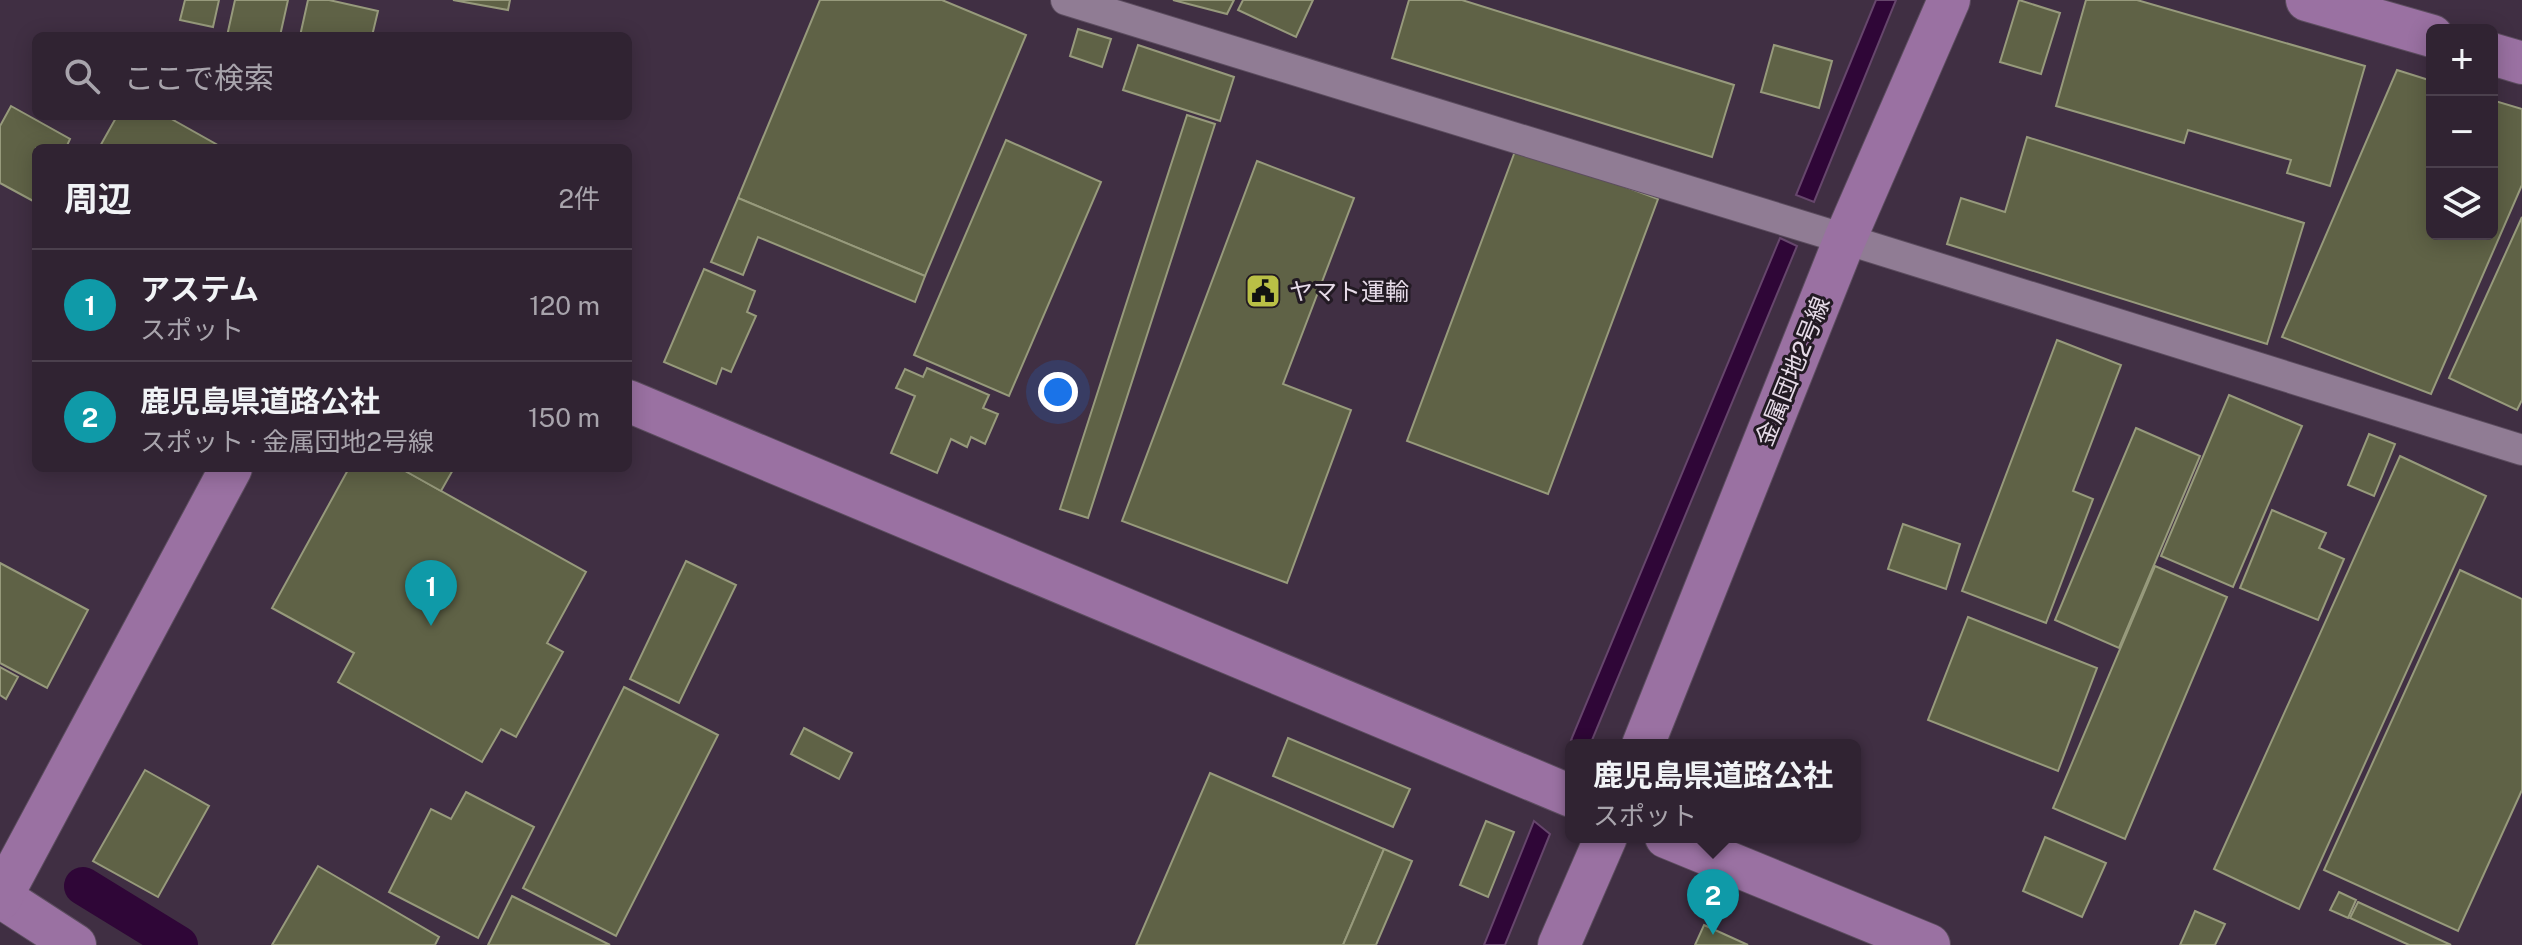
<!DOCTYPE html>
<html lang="ja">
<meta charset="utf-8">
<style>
:root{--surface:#302332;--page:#3c2f3e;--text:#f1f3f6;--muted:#a8a4ac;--line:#4b404d;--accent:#ea580c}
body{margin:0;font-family:"Public Sans","Noto Sans JP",sans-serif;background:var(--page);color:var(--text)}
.controls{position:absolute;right:24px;top:24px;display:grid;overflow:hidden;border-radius:12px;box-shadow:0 4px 20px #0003}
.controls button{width:72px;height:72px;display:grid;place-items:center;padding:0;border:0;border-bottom:2px solid var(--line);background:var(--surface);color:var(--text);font:40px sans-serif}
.you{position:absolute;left:1058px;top:392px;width:28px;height:28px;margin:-20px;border:6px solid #fff;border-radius:50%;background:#1a73e8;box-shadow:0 0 0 12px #1a73e833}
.badge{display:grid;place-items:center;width:52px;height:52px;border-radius:50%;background:var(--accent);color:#fff;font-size:26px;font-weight:700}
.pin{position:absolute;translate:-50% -66px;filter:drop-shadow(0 2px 4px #0008)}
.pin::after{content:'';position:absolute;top:42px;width:28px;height:24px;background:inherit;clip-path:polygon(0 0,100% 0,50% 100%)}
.popup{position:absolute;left:1565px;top:739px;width:296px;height:104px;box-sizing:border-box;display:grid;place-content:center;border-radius:12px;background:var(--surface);filter:drop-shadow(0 2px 6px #0005);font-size:26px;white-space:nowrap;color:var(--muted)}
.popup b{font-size:30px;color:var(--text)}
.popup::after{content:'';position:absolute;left:50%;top:100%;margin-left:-16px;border:16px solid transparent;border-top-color:var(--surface)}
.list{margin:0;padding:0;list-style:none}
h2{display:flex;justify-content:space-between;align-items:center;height:104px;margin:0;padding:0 32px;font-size:34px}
h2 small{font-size:26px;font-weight:400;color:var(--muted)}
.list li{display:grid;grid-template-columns:52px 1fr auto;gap:24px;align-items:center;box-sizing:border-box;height:112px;padding:0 32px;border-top:2px solid var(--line)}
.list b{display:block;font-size:30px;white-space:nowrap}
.list p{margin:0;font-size:26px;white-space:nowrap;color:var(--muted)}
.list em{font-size:26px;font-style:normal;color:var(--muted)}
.icon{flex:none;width:44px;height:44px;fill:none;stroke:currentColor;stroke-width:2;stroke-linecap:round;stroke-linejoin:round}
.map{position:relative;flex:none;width:2522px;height:945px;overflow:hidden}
.search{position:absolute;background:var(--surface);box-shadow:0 4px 20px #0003;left:32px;top:32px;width:600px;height:88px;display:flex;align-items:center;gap:20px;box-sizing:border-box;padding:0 28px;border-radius:12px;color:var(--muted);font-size:30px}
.panel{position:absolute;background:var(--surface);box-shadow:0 4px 20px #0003;left:32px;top:144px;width:600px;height:328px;border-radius:12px}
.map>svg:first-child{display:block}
.water{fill:#2f0637;stroke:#66466c;stroke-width:2}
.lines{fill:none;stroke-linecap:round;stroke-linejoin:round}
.canal{stroke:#2f0637;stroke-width:38}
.building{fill:#5f6246;stroke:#979a7c;stroke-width:2}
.street-casing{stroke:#5c4d5f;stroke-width:32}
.secondary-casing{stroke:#5c4d5f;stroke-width:44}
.street{stroke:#907c94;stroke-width:30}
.secondary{stroke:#9a71a2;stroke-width:42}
.labels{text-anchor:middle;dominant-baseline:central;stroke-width:6;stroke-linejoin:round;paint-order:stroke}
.poi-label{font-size:24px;fill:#e6dbe8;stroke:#221a23;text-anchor:start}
.street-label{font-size:24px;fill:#e6dbe8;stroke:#221a23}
</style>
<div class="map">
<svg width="2522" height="945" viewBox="0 0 2522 945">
<rect width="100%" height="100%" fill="#402f43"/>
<g class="water">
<polygon points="1876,0 1896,0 1814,202 1796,195"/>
<polygon points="1780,238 1797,246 1590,745 1581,745 1571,740"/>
<polygon points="1534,821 1550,834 1505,945 1484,945"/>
<polygon points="92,874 155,910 145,929 82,894"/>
</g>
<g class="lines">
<polyline class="canal" points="83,886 179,945"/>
</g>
<g class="building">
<polygon points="185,0 219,0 213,27 180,20"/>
<polygon points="235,0 288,0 280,36 227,36"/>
<polygon points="308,0 329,0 378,11 372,36 300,36"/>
<polygon points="453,0 510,0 508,10"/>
<polygon points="820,0 942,0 1026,35 925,276 738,198"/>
<polygon points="1173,0 1234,0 1227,14"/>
<polygon points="1243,0 1313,0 1296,37 1238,10"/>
<polygon points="1409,0 1462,0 1734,85 1712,157 1392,58"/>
<polygon points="2019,0 2060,13 2041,74 2000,62"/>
<polygon points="2086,0 2137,0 2365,66 2330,186 2287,173 2291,160 2188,130 2184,143 2056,106"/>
<polygon points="1078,29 1111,39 1102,67 1070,56"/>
<polygon points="1138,45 1234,77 1220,121 1123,90"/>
<polygon points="1774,45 1832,61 1819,108 1761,92"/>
<polygon points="2397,70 2432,81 2432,234 2492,234 2492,100 2522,109 2522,185 2431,394 2282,337"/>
<polygon points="11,106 70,139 66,148 36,148 35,202 0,183 0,126"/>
<polygon points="1187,115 1215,124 1088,518 1060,509"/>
<polygon points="117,116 166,116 223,148 99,148"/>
<polygon points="2027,137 2304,223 2267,344 1947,244 1961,198 2005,212"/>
<polygon points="1006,140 1101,182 1009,396 914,355"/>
<polygon points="1517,146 1658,199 1548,494 1407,441"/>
<polygon points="1257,161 1354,198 1283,384 1351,410 1287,583 1122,521"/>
<polygon points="738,198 925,276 915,302 758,237 743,275 711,262"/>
<polygon points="2522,217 2522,400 2517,410 2449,378"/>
<polygon points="704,269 755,291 747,312 756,316 731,372 722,368 716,384 664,362"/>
<polygon points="2057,340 2121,365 2073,491 2093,499 2046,623 1962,591"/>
<polygon points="927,368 989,395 983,408 998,414 985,444 971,437 967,447 951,439 937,473 891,453 915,396 896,388 905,369 923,377"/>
<polygon points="2229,395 2302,426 2233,587 2161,556"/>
<polygon points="2136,428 2200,456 2119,648 2055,620"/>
<polygon points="2369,434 2395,444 2374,496 2348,485"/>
<polygon points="2400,456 2486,496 2299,909 2214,869"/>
<polygon points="349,468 400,468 586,572 547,643 563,652 516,737 501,729 482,762 338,682 354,653 272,608"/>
<polygon points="400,468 454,468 441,491"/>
<polygon points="2272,510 2326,533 2319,548 2344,559 2318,620 2240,588"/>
<polygon points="1903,524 1960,544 1946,589 1888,569"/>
<polygon points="686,561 736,585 679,703 630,679"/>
<polygon points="0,563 88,610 47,688 0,663"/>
<polygon points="2155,566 2227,597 2125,839 2053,808"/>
<polygon points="2460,570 2522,599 2522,790 2458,931 2324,870"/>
<polygon points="1968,617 2097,668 2058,771 1928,720"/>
<polygon points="0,667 18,677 6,699 0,695"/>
<polygon points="624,687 718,735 616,936 523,888"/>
<polygon points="804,728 852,753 839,779 791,754"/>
<polygon points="1288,738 1410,789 1393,827 1273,776"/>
<polygon points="145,770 209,806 158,897 93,861"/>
<polygon points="1210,773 1384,849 1343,945 1136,945"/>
<polygon points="466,792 534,827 478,938 389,892 431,809 451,819"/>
<polygon points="1486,821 1514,832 1488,897 1460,885"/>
<polygon points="2045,837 2106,863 2082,917 2023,891"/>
<polygon points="1384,849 1412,861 1376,945 1343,945"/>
<polygon points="318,866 439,937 435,945 272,945"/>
<polygon points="2339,892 2356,900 2348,918 2330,910"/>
<polygon points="512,896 610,945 488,945"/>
<polygon points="2358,902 2451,945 2409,945 2350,918"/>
<polygon points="2195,911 2225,924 2215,945 2180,945"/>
<polygon points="1704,925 1748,945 1695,945"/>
</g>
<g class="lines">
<defs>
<polyline id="street" points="1066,0 1845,239 2522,450"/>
<g id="secondary">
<polyline points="2307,0 2432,36"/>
<polyline points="2492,54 2522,63"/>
<polyline points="628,401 1571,796"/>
<polyline points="1643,745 1845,239 1949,0"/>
<polyline points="1666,837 1929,945"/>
<polyline points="1,897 75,945"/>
<polyline points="0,899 231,468"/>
<polyline points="1559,945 1606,837"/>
</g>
</defs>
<use href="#street" class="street-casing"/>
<use href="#secondary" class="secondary-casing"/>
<use href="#street" class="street"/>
<use href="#secondary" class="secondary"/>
</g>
<defs>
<symbol id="civic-square" viewBox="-11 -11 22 22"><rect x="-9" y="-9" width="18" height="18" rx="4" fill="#bac046" stroke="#221a23"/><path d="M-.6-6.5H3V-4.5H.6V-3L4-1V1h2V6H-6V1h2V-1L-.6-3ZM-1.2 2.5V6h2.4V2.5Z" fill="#111"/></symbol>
</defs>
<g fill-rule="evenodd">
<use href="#civic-square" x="1243" y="271" width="40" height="40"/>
</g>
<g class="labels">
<g class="poi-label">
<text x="1289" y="291">ヤマト運輸</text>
</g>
<g class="street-label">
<text transform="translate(1792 371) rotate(-68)">金属団地2号線</text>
</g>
</g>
</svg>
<div class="controls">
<button>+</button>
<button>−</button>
<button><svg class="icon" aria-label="layers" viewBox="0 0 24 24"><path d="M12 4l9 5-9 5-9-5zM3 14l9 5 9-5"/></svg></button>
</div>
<div class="you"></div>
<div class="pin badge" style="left:431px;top:626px;background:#0f9aa8">1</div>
<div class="pin badge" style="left:1713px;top:935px;background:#0f9aa8">2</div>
<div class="popup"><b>鹿児島県道路公社</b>スポット</div>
<div class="search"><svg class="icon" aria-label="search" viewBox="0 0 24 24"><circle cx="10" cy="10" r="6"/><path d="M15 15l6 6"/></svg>ここで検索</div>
<section class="panel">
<h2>周辺<small>2件</small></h2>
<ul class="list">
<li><span class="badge" style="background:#0f9aa8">1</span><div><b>アステム</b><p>スポット</p></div><em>120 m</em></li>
<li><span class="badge" style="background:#0f9aa8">2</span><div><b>鹿児島県道路公社</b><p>スポット · 金属団地2号線</p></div><em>150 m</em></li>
</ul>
</section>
</div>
